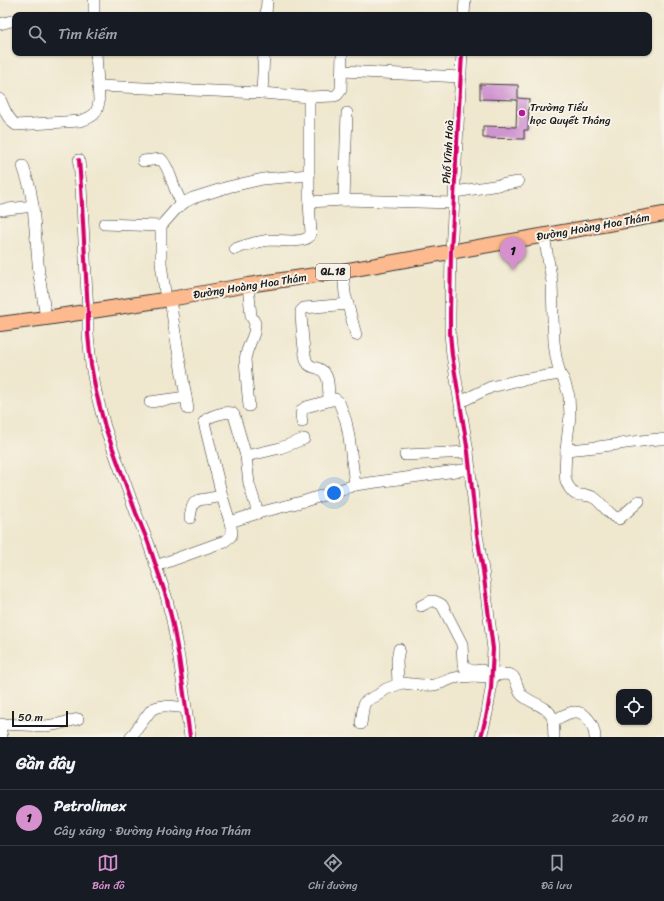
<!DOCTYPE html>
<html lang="vi">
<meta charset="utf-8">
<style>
:root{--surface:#171b24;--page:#242831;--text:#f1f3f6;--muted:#9ea1a6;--line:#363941;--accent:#d690ce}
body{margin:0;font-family:Sriracha,sans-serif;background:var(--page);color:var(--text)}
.controls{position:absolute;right:12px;bottom:12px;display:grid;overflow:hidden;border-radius:8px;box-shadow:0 1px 3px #0004}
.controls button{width:36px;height:36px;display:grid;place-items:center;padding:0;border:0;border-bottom:1px solid var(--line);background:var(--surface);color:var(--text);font:20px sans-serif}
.scale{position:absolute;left:12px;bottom:10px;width:56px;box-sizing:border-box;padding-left:4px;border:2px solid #1c1c1c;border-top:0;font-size:11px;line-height:14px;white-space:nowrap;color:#1c1c1c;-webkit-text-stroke:3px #f7f3e8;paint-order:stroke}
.you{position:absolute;left:334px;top:493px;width:14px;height:14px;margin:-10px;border:3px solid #fff;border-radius:50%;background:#1a73e8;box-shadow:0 0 0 6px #1a73e833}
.badge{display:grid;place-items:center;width:26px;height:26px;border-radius:50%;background:var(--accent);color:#111;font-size:13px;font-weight:700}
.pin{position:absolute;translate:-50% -33px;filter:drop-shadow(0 1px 2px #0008)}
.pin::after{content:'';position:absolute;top:21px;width:14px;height:12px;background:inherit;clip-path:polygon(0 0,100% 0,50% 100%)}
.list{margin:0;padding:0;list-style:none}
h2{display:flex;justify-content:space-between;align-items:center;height:52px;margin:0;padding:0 16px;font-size:17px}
h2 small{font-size:13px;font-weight:400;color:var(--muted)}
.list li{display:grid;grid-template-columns:26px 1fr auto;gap:12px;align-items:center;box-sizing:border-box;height:56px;padding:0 16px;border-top:1px solid var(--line)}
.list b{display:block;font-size:15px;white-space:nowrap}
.list p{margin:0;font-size:13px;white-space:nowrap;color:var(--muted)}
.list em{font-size:13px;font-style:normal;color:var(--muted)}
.icon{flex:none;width:22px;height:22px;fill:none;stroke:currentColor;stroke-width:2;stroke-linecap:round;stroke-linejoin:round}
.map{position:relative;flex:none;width:664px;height:737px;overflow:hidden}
.search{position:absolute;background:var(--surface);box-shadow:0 1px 3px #0004;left:12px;right:12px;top:12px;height:44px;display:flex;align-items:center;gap:10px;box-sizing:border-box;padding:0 14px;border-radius:8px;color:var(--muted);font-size:15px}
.sheet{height:108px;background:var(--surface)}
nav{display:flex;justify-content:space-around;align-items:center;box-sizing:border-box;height:56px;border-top:1px solid var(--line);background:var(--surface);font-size:11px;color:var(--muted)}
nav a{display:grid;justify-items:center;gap:2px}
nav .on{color:var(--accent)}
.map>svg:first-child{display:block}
.building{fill:#d095d1}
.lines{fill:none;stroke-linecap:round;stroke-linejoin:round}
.minor-casing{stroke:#3c3a37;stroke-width:12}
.major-casing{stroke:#3c3a37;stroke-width:16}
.minor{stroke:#fff;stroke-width:11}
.major{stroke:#fcba8e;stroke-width:14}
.cycleway-casing{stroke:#f7f3e8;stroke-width:6}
.cycleway{stroke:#d6006c;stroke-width:4}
.poi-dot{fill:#b5179e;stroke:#f7f3e8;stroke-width:1.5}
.labels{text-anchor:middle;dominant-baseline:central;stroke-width:4;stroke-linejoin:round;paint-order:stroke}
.shield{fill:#f7f3e8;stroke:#5e5c59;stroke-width:1}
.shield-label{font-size:10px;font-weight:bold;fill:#1c1c1c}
.poi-label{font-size:11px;fill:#1c1c1c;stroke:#f7f3e8;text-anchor:start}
.street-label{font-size:11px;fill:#1c1c1c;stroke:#f7f3e8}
</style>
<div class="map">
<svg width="664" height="737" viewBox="0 0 664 737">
<rect width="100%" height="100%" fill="#f7f3e8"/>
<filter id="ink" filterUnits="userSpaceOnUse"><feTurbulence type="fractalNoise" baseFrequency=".025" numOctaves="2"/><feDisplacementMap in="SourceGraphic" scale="8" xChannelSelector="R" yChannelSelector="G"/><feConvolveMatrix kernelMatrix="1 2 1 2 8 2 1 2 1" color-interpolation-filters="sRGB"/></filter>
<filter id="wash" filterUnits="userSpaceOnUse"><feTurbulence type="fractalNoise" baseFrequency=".012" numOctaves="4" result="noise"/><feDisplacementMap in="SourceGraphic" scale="16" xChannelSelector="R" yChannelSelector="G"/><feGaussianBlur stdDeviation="0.9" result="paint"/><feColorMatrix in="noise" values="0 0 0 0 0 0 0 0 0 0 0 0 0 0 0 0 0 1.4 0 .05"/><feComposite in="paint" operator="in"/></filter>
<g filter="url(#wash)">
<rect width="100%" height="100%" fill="#efe7ce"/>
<g id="blocks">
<polygon class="building" points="480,84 518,85 518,98 529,99 528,130 524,130 524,139 483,138 483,126 516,127 517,100 480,99"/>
</g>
</g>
<g filter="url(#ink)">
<use href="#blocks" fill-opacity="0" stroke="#3c3a37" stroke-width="1"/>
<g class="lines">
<defs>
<g id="minor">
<polyline points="94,0 94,15"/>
<polyline points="266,15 267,0"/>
<polyline points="464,15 465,0"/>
<polyline points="0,24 15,20"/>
<polyline points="462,53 451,252 450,314 450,333 452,355 468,452 477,535 483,570 493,649 491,689 487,713 481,737"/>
<polyline points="342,71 461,77"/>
<polyline points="98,86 262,93 309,97 334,96 337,95 341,90 342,53"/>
<polyline points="262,93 264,53"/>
<path d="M0,99c4,9 7,20 16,26l64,-4c13,-4 18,-7 19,-21l-3,-47"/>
<polyline points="79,160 81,187 88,312 88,334 91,365 96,392 105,427 136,513 148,542 166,596 172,620 179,658 190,737"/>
<path d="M143,161l18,-2c7,7 9,17 13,27 2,6 5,12 8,18"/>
<polyline points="23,166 30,188 33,206 39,274 46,318"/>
<polyline points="455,192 518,182"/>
<polyline points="344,200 347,113"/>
<polyline points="309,202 344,200 454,203"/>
<polyline points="0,210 33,206"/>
<polyline points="104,224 161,226"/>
<path d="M544,236l8,46 1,36 1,24 2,15 4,17 4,6 5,16 1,20 -4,34c32,-2 62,-8 93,-11h5"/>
<path d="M235,249c11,-4 24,-8 36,-9 10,0 25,3 34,-1 4,-1 5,-3 6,-6l-2,-31v-105"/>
<polyline points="343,271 345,294 356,335"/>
<polyline points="248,285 251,316 255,323 254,333 247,351 245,359 247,385 249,406"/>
<polyline points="170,299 175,333 188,409"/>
<polyline points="166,300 161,263 161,226 175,210 185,202 193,198 228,187 263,179 309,175"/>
<path d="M329,400c-1,-12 2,-28 -12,-32 -5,-1 -8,-2 -10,-6 -4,-8 -5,-37 -6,-47v-4l3,-3 44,-4"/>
<polyline points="150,402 186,397"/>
<polyline points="460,402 491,387 515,381 560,374"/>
<polyline points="302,422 301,416 302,410 306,407 332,400 335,399 339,402 346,421 349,437 355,485"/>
<path d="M566,450c0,8 -2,25 0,31 1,4 6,11 9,13 8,3 13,-1 21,5 7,6 15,18 23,20l20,-18"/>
<polyline points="405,455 468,452"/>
<polyline points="246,456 280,448 304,439"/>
<path d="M190,518c2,-13 2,-18 16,-19 6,-1 11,-2 16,-3"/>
<polyline points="230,522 258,513 305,501 355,485 470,469"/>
<path d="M156,566l69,-25 6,-5 1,-3 -2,-11 -8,-26 -17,-70 -1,-4c4,-6 22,-11 28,-9l2,2 12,41 3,28 9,29"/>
<path d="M421,606c10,-6 12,-7 21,-1l20,39 1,20 2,4 8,3 9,-1"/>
<path d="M492,675c6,0 14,-2 19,0 6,3 6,14 10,19 8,9 25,11 30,21 4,6 2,15 3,22"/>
<polyline points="398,684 397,660 399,649"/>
<path d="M553,721c6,-3 13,-8 21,-9 13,-1 20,14 21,25"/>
<polyline points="0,724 46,726 58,724 78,719"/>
<path d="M361,724l3,-21 4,-3 10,-5 8,-6 16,-6c10,1 21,3 31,2 8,-1 14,-5 21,-7 12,-3 26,-2 38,-1"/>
<polyline points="0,727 2,737"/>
<path d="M131,737l20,-27c10,-7 24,-3 35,-2"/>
</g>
<polyline id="major" points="0,324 46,318 170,299 248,285 343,271 664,214"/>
</defs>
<use href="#minor" class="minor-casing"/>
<use href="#major" class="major-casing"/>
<use href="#minor" class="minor"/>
<use href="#major" class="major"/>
<defs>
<g id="cycleway">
<polyline points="462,53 451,252 450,314 450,333 452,355 468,452 477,535 483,570 493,649 491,689 487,713 481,737"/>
<polyline points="79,160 81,187 88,312 88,334 91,365 96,392 105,427 136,513 148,542 166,596 172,620 179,658 190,737"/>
</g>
</defs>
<use href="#cycleway" class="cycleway-casing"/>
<use href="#cycleway" class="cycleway"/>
</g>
</g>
<circle class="poi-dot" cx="522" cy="113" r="4"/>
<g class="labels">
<rect class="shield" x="316" y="264" width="34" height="16" rx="3"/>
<g class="shield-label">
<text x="333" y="272">QL.18</text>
</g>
<g class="poi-label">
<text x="530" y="107">Trường Tiểu<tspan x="530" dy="13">học Quyết Thắng</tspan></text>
</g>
<g class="street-label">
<text transform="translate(448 152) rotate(-87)">Phố Vĩnh Hoà</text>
<text transform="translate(593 227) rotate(-10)">Đường Hoàng Hoa Thám</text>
<text transform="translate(250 286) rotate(-9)">Đường Hoàng Hoa Thám</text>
</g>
</g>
</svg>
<div class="controls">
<button><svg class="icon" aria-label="locate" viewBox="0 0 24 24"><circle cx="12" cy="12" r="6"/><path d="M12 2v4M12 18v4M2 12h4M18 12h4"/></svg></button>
</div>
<div class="scale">50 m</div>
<div class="you"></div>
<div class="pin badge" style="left:513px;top:270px">1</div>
<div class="search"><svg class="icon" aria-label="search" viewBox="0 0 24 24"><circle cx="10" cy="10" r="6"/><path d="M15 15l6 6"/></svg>Tìm kiếm</div>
</div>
<section class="sheet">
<h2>Gần đây<small></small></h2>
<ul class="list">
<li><span class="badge">1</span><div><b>Petrolimex</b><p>Cây xăng · Đường Hoàng Hoa Thám</p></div><em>260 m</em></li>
</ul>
</section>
<nav>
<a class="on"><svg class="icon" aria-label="map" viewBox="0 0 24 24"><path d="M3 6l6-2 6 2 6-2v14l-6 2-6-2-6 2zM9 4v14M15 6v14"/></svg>Bản đồ</a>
<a><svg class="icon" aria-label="directions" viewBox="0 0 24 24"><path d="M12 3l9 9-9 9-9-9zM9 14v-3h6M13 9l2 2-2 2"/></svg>Chỉ đường</a>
<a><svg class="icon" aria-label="saved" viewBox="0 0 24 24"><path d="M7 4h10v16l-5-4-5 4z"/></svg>Đã lưu</a>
</nav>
